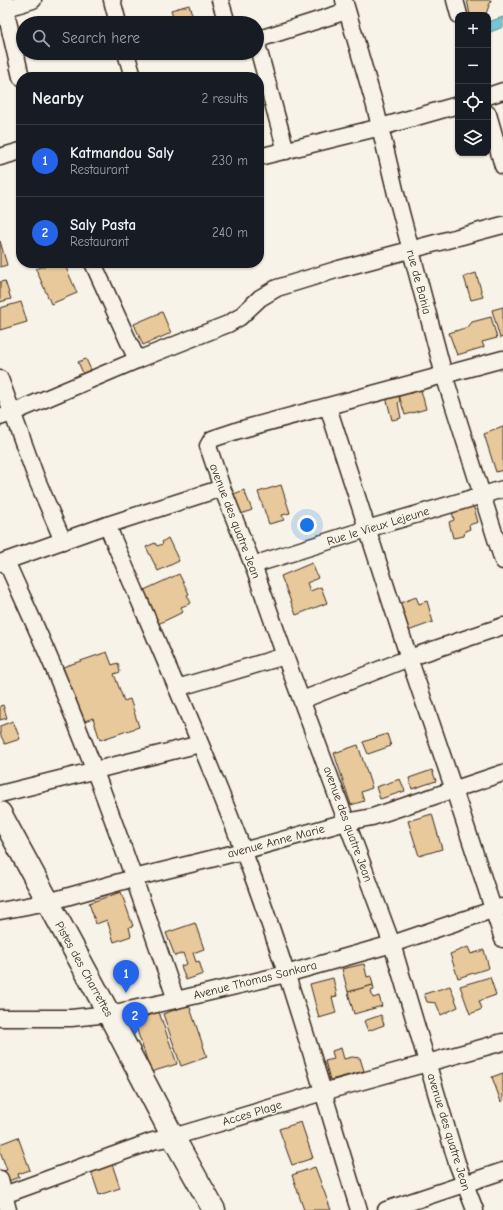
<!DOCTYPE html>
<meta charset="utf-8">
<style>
:root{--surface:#171b24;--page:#20242c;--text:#f1f3f6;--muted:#9ea1a6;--line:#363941;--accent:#2563eb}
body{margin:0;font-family:"Comic Neue",sans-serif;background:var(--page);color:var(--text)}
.controls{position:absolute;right:12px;top:12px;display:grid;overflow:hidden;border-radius:8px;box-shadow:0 1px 3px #0004}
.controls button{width:36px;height:36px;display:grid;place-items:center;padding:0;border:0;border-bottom:1px solid var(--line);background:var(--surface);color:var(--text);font:20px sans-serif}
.you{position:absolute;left:307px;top:525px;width:14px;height:14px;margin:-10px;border:3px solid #fff;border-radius:50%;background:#1a73e8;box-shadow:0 0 0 6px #1a73e833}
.badge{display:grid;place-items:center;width:26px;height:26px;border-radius:50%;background:var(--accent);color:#fff;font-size:13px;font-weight:700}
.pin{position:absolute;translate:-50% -33px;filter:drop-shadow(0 1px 2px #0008)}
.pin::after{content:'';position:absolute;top:21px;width:14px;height:12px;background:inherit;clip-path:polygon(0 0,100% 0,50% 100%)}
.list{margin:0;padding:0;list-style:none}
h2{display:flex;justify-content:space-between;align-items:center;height:52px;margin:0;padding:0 16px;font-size:17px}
h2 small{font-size:13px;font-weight:400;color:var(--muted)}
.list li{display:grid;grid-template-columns:26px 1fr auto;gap:12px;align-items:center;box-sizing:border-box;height:72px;padding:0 16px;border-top:1px solid var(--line)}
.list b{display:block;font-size:15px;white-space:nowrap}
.list p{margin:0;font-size:13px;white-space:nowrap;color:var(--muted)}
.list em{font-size:13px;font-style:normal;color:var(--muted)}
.icon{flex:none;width:22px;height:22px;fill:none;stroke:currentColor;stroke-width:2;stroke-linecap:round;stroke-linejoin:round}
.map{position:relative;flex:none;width:503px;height:1210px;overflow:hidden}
.search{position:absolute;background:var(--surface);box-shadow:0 1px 3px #0004;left:16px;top:16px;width:248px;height:44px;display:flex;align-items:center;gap:10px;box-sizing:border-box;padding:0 14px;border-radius:22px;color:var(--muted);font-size:15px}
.panel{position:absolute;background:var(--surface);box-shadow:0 1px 3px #0004;left:16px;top:72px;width:248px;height:196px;border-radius:16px}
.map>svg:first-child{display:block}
.water{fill:#77c6d5;stroke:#5f888c}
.building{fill:#e8c99b;stroke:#3b2a1e}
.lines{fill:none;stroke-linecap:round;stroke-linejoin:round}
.street-casing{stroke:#3b2a1e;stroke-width:19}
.secondary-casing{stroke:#3b2a1e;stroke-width:25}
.street{stroke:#f7f3e8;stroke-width:16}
.secondary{stroke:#f7f3e8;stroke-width:22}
.labels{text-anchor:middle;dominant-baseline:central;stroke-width:3;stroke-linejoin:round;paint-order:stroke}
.street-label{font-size:12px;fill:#3b2a1e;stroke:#f7f3e8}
</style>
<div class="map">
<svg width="503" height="1210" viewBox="0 0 503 1210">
<rect width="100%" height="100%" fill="#f7f3e8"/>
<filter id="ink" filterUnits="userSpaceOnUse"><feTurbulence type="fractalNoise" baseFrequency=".025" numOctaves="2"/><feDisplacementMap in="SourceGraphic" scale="8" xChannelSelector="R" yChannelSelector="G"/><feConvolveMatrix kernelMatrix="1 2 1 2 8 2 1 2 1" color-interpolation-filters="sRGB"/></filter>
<g filter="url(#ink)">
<polygon class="water" points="503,17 503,27 488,33 488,22"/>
<g class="building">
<polygon points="467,0 491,0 486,14 483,15 470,15"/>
<polygon points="189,5 193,17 175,22 171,10"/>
<polygon points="0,241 7,265 0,267"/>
<polygon points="52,263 64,263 77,293 51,304 36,269"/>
<polygon points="476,273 483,297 471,300 464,277"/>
<polygon points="5,281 11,299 0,302 0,282"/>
<polygon points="21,302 27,322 0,330 0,308"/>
<polygon points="503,307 503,337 500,338 492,310"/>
<polygon points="162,312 171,333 143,345 134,324"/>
<polygon points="491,317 497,338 482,342 484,347 457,355 449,333 468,327 472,322"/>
<polygon points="86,359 91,370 83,373 78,362"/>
<polygon points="420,386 426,409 405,415 398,392"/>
<polygon points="398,392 400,401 398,403 401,418 392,420 386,397"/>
<polygon points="503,427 503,470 496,472 484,434"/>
<polygon points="281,485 290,513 282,515 284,520 269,524 258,492"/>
<polygon points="244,490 252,510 241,514 234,494"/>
<polygon points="473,505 478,522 469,525 470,529 465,531 464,536 453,538 449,522 454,520 452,511"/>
<polygon points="168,538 179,561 158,571 146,547 155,543 157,546 163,544 162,542"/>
<polygon points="312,563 318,578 307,583 310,591 321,587 327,603 296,615 281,576"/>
<polygon points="179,574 189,594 187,595 191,603 181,607 183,612 158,624 142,591"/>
<polygon points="416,597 419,604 427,601 433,622 408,631 398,604"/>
<polygon points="107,652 112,665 118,663 120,672 114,674 124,701 130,699 139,727 100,740 93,718 82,722 63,667"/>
<polygon points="3,705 7,718 0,720 0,706"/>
<polygon points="13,721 20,739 5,744 0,734 0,726"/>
<polygon points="387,734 391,746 368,754 363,742"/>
<polygon points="358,745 372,788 361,792 364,801 351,805 334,753"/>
<polygon points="432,770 436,781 412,789 409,778"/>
<polygon points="400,779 405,791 380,799 376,787"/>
<polygon points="432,814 442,849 419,856 408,821"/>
<polygon points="121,892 133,926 129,927 131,936 114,942 107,920 96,924 89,903"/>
<polygon points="195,923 204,949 193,953 196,962 199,961 203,974 186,980 181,966 187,964 183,953 175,956 166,933"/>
<polygon points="468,947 471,954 484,950 489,968 458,978 450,954"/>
<polygon points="364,964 367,977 371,976 373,985 348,992 342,969"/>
<polygon points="490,977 496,995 479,1001 482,1009 470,1014 460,986"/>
<polygon points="333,978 337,996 332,997 336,1013 319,1018 310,984"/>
<polygon points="373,985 374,990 371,991 373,998 379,996 382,1006 354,1014 348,992"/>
<polygon points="450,986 458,1007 441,1015 436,1003 427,1002 424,994"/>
<polygon points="189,1005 207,1057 181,1066 163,1014"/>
<polygon points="159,1012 177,1064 151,1072 134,1021"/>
<polygon points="381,1015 384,1025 368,1031 364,1021"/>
<polygon points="341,1048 344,1059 352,1057 360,1058 364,1071 330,1080 325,1061 334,1059 332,1051"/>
<polygon points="503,1073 503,1101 501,1102 492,1077"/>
<polygon points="301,1122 313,1158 292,1165 279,1129"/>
<polygon points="18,1137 30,1170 18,1174 19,1177 6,1182 2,1171 7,1170 0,1151 0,1144"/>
<polygon points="112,1164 120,1188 99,1195 91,1171"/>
<polygon points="315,1167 331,1210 304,1210 292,1175"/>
</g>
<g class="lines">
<defs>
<g id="street">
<polyline points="3,0 21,77"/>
<polyline points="112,0 118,23"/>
<polyline points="220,0 227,23"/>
<polyline points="344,0 375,106 396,194 444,375 503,561"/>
<polyline points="455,0 459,15"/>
<polyline points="0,10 33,0"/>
<polyline points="126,53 133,77"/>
<polyline points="488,96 503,91"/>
<polyline points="488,114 503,166"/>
<polyline points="286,151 258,48 258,43 262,38 347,11"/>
<polyline points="0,157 21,151"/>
<polyline points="259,157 381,127 458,105"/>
<polyline points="93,263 137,360"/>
<polyline points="0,379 37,480 63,541"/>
<polyline points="328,407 409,658 454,790 503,939"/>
<polyline points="0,417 12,413 137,360 228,324 240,317 260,298 277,288 339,269 503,225"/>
<path d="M107,525c46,108 94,215 136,325 45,118 79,240 116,360"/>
<path d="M6,561c16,36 33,72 48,108 46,109 84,220 122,331"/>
<polyline points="0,563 107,525 222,488"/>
<polyline points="253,565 367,529 503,489"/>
<polyline points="177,688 285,656"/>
<polyline points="302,700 409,658 503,626"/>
<polyline points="0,794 200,744"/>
<polyline points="0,911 48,902 134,878 243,851 346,822 372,817 503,773"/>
<polyline points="0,1018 71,1018 109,1014 176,1000 286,974 392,944 501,907"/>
<polyline points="0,1179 8,1210"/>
<polyline points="4,1195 153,1141 173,1137 323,1092 503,1042"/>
<polyline points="386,1210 503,1171"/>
<polyline points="475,1210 457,1163 392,944 285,656 253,565 222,488 208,446 212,439 239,430 503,359"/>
</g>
<polyline id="secondary" points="0,813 109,1014 173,1137 214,1210"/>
</defs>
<use href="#street" class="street-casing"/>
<use href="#secondary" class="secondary-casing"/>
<use href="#street" class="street"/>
<use href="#secondary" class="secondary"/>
</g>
</g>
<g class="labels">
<g class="street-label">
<text transform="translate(419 282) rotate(75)">rue de Bahia</text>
<text transform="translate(235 521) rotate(69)">avenue des quatre Jean</text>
<text transform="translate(378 526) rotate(-17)">Rue le Vieux Lejeune</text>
<text transform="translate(348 824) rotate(70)">avenue des quatre Jean</text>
<text transform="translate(276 841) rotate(-15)">avenue Anne Marie</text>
<text transform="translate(84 969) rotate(61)">Pistes des Charrettes</text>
<text transform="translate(255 980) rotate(-14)">Avenue Thomas Sankara</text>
<text transform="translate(252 1113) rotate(-17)">Acces Plage</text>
<text transform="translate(449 1132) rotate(73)">avenue des quatre Jean</text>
</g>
</g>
</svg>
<div class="controls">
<button>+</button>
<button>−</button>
<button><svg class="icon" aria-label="locate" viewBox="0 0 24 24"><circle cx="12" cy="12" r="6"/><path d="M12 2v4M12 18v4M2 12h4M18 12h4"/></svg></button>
<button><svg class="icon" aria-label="layers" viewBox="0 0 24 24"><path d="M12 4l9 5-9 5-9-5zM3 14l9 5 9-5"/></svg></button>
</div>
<div class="you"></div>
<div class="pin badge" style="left:126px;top:993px">1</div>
<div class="pin badge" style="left:135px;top:1035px">2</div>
<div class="search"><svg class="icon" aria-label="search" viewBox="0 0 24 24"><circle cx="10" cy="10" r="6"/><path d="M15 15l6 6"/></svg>Search here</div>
<section class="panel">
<h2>Nearby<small>2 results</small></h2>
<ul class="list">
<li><span class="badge">1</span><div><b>Katmandou Saly</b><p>Restaurant</p></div><em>230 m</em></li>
<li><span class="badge">2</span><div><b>Saly Pasta</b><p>Restaurant</p></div><em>240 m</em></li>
</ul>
</section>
</div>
